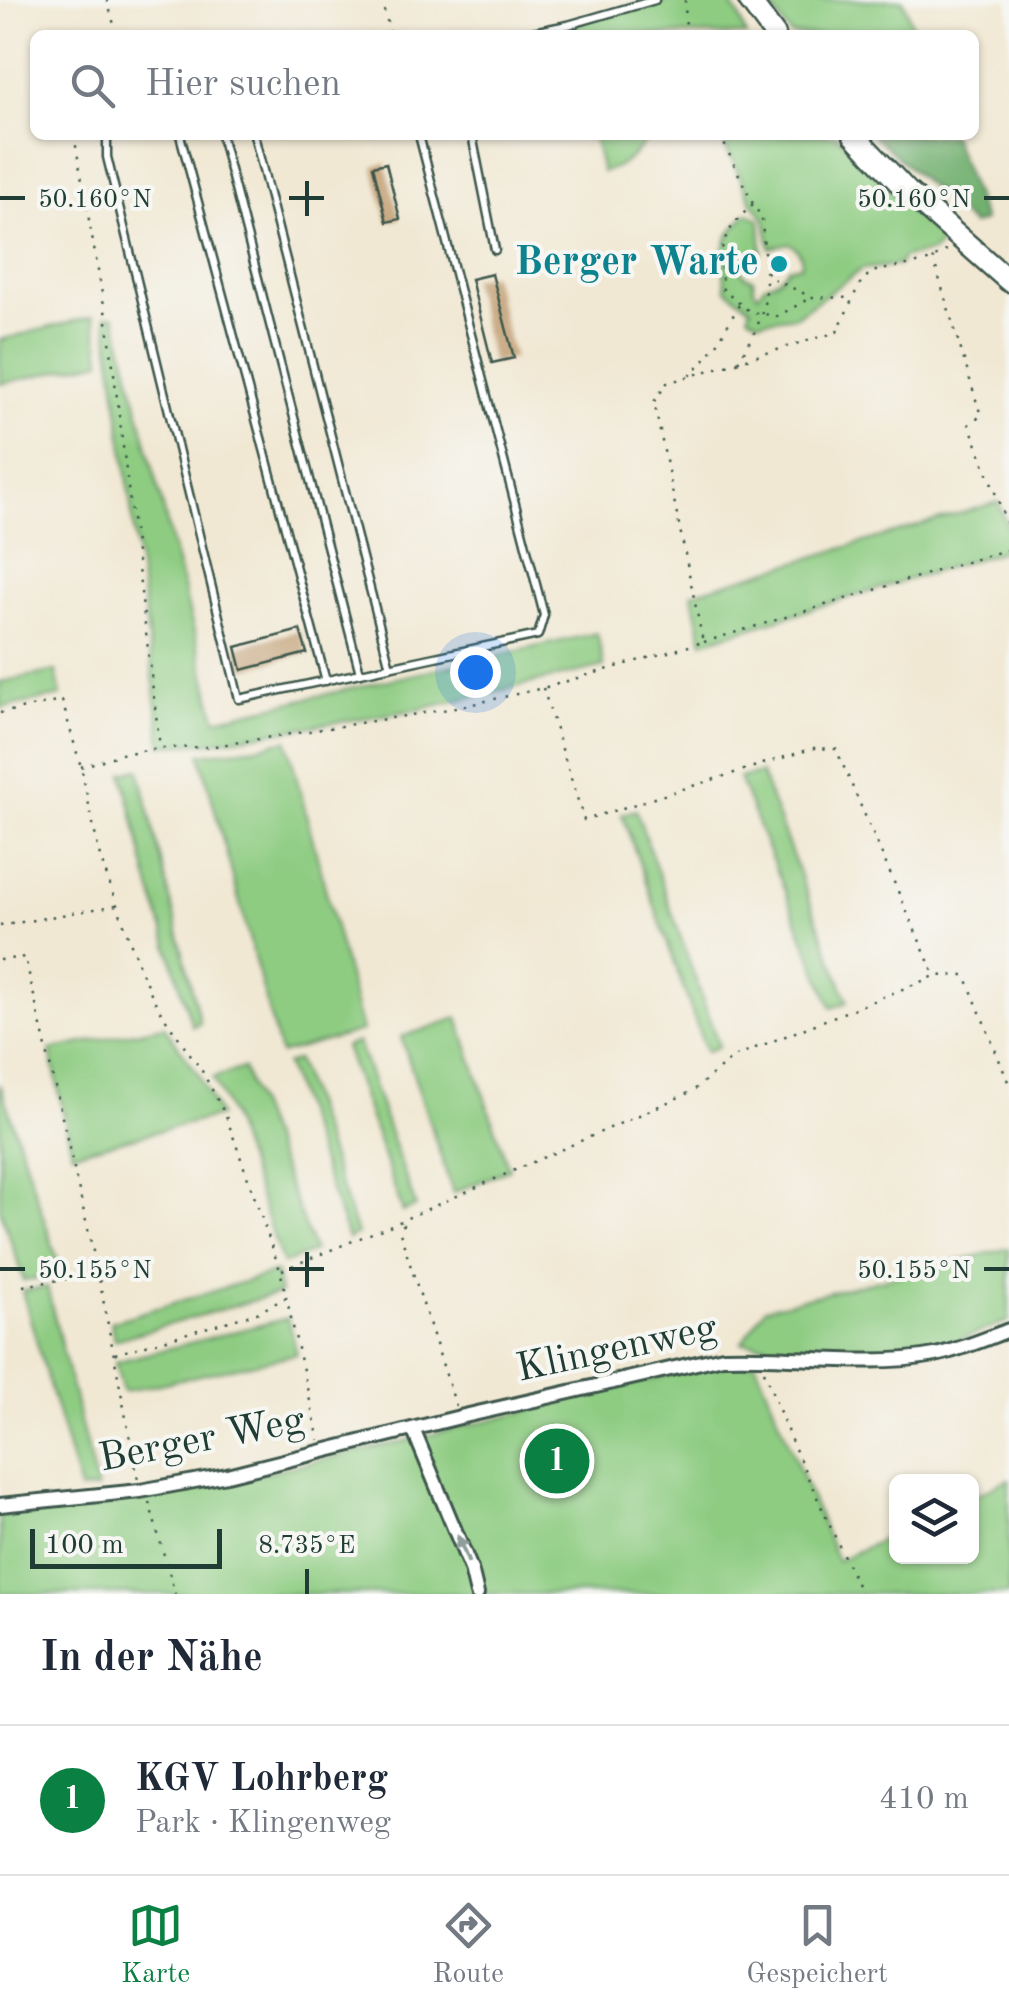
<!DOCTYPE html>
<html lang="de">
<meta charset="utf-8">
<style>
:root{--surface:#fff;--page:#f6f6f7;--text:#1f2937;--muted:#747a83;--line:#e0e1e3;--accent:#0b8043}
body{margin:0;font-family:"Old Standard TT",serif;background:var(--page);color:var(--text)}
.controls{position:absolute;right:30px;bottom:30px;display:grid;overflow:hidden;border-radius:15px;box-shadow:0 2px 8px #0004}
.controls button{width:90px;height:90px;display:grid;place-items:center;padding:0;border:0;border-bottom:2px solid var(--line);background:var(--surface);color:var(--text);font:50px sans-serif}
.scale{position:absolute;left:30px;bottom:25px;width:192px;box-sizing:border-box;padding-left:10px;border:5px solid #1f3d34;border-top:0;font-size:28px;line-height:35px;white-space:nowrap;color:#1f3d34;-webkit-text-stroke:8px #f6f6f2;paint-order:stroke}
.you{position:absolute;left:475px;top:672px;width:35px;height:35px;margin:-25px;border:8px solid #fff;border-radius:50%;background:#1a73e8;box-shadow:0 0 0 15px #1a73e833}
.badge{display:grid;place-items:center;width:65px;height:65px;border-radius:50%;background:var(--accent);color:#fff;font-size:32px;font-weight:700}
.pin{position:absolute;translate:-50% -50%;border:5px solid #fff;box-shadow:0 2px 10px #0006}
.list{margin:0;padding:0;list-style:none}
h2{display:flex;justify-content:space-between;align-items:center;height:130px;margin:0;padding:0 40px;font-size:42px}
h2 small{font-size:32px;font-weight:400;color:var(--muted)}
.list li{display:grid;grid-template-columns:65px 1fr auto;gap:30px;align-items:center;box-sizing:border-box;height:150px;padding:0 40px;border-top:2px solid var(--line)}
.list b{display:block;font-size:38px;white-space:nowrap}
.list p{margin:0;font-size:32px;white-space:nowrap;color:var(--muted)}
.list em{font-size:32px;font-style:normal;color:var(--muted)}
.icon{flex:none;width:55px;height:55px;fill:none;stroke:currentColor;stroke-width:2;stroke-linecap:round;stroke-linejoin:round}
.map{position:relative;flex:none;width:1009px;height:1594px;overflow:hidden}
.search{position:absolute;background:var(--surface);box-shadow:0 2px 8px #0004;left:30px;right:30px;top:30px;height:110px;display:flex;align-items:center;gap:25px;box-sizing:border-box;padding:0 35px;border-radius:15px;color:var(--muted);font-size:38px}
.sheet{height:280px;background:var(--surface)}
nav{display:flex;justify-content:space-around;align-items:center;box-sizing:border-box;height:140px;border-top:2px solid var(--line);background:var(--surface);font-size:28px;color:var(--muted)}
nav a{display:grid;justify-items:center;gap:5px}
nav .on{color:var(--accent)}
.map>svg:first-child{display:block}
.green{fill:#8ecc82;stroke:#56845b;stroke-width:2.5}
.forest{fill:#72b070;stroke:#487652;stroke-width:2.5}
.building{fill:#c5a47b}
.lines{fill:none;stroke-linecap:round;stroke-linejoin:round}
.service-casing{stroke:#3e574c;stroke-width:11}
.minor-casing{stroke:#3e574c;stroke-width:18}
.primary-casing{stroke:#3e574c;stroke-width:25}
.path{stroke:#3e574c;stroke-width:2.5;stroke-dasharray:2.5 8;stroke-linecap:butt}
.service{stroke:#fff;stroke-width:6}
.minor{stroke:#fff;stroke-width:12}
.primary{stroke:#fff;stroke-width:20}
.oneway{fill:#8f9e9a}
.ticks{fill:none;stroke:#1f3d34;stroke-width:4}
.culture-dot{fill:#0f9aa8;stroke:#f6f6f2;stroke-width:4}
.labels{text-anchor:middle;dominant-baseline:central;stroke-width:8;stroke-linejoin:round;paint-order:stroke}
.culture-label{font-size:40px;font-weight:bold;fill:#0d838f;stroke:#f6f6f2;text-anchor:end}
.street-label{font-size:40px;fill:#1f3d34;stroke:#f6f6f2}
.ticks-label{font-size:25px;text-anchor:middle;fill:#1f3d34;stroke:#f6f6f2;stroke-width:8;stroke-linejoin:round;paint-order:stroke}
</style>
<div class="map">
<svg width="1009" height="1594" viewBox="0 0 1009 1594">
<rect width="100%" height="100%" fill="#f6f6f2"/>
<filter id="ink" filterUnits="userSpaceOnUse"><feTurbulence type="fractalNoise" baseFrequency=".01" numOctaves="2"/><feDisplacementMap in="SourceGraphic" scale="20" xChannelSelector="R" yChannelSelector="G"/><feConvolveMatrix kernelMatrix="1 2 1 2 8 2 1 2 1" color-interpolation-filters="sRGB"/></filter>
<filter id="wash" filterUnits="userSpaceOnUse"><feTurbulence type="fractalNoise" baseFrequency=".0048" numOctaves="4" result="noise"/><feDisplacementMap in="SourceGraphic" scale="40" xChannelSelector="R" yChannelSelector="G"/><feGaussianBlur stdDeviation="2.25" result="paint"/><feColorMatrix in="noise" values="0 0 0 0 0 0 0 0 0 0 0 0 0 0 0 0 0 1.4 0 .05"/><feComposite in="paint" operator="in"/></filter>
<g filter="url(#wash)">
<rect width="100%" height="100%" fill="#f1e8d3"/>
<g class="green">
<polygon points="655,0 728,0 739,16 746,35 570,35 568,25"/>
<polygon points="766,0 903,0 916,35 791,35"/>
<path d="M593,135h57c-14,19 -24,31 -48,37z"/>
<path d="M720,135h116l106,106 -10,11 -29,5 -4,8 -37,4 -66,47 -37,5 -11,-6 3,-7 -25,-19c-5,-35 -6,-51 22,-76l12,7 2,32 -7,7 -9,2 -6,7 5,8 8,3 1,10 4,5 6,-9 13,-5 11,-12 13,-3c2,-10 -3,-16 -12,-22l-19,5 -5,-29 -12,-15z"/>
<polygon points="94,316 102,361 0,384 0,340"/>
<polygon points="106,316 115,316 216,719 597,633 604,666 421,709 205,743 162,745"/>
<polygon points="998,502 1009,529 1009,549 703,642 692,593"/>
<polygon points="56,671 61,696 0,708 0,682"/>
<polygon points="287,740 362,1031 280,1054 200,754 257,747"/>
<polygon points="139,769 200,1023 192,1026 148,878 123,773"/>
<polygon points="761,773 848,1002 832,1008 739,778"/>
<polygon points="636,810 719,1046 706,1052 622,814"/>
<polygon points="458,1018 509,1169 453,1193 401,1037"/>
<polygon points="164,1026 198,1074 219,1116 72,1153 50,1050"/>
<polygon points="358,1042 416,1207 403,1212 345,1047"/>
<polygon points="297,1060 357,1234 348,1239 286,1064"/>
<polygon points="243,1068 314,1251 283,1264 230,1114 213,1078"/>
<polygon points="0,1084 62,1274 24,1281 0,1208"/>
<path d="M1009,1248v73c-24,9 -48,20 -73,25 -63,13 -131,1 -194,-3l23,-35z"/>
<polygon points="276,1272 280,1293 114,1340 111,1322"/>
<polygon points="47,1287 97,1489 80,1491 22,1291"/>
<polygon points="288,1318 297,1354 123,1392 115,1362"/>
<polygon points="722,1362 756,1363 837,1561 896,1533 896,1556 972,1556 972,1497 1009,1479 1009,1594 0,1594 0,1513 141,1500 401,1442"/>
</g>
<polygon class="forest" points="873,135 952,135 984,221 972,225"/>
<g id="blocks">
<g class="building">
<polygon points="386,163 400,219 387,222 373,166"/>
<polygon points="492,274 514,358 492,363 471,279"/>
<polygon points="300,630 307,653 242,670 236,647"/>
</g>
</g>
</g>
<g filter="url(#ink)">
<use href="#blocks" fill-opacity="0" stroke="#3e574c" stroke-width="2.5"/>
<g class="lines">
<defs>
<g id="service">
<polyline points="518,35 568,25 655,0"/>
<polyline points="107,135 107,157 239,699 538,635 544,615 419,135"/>
<polyline points="180,135 326,681"/>
<polyline points="221,135 360,673"/>
<polyline points="254,135 390,667"/>
<polyline points="472,135 495,250"/>
</g>
<g id="minor">
<polyline points="413,1429 471,1569 477,1594"/>
<path d="M0,1505l140,-14 87,-16 233,-58 263,-60c70,-3 143,11 212,-2 25,-5 50,-16 74,-25"/>
</g>
<g id="primary">
<polyline points="749,0 775,35"/>
<polyline points="854,135 908,192 1009,281"/>
</g>
</defs>
<use href="#service" class="service-casing"/>
<use href="#minor" class="minor-casing"/>
<use href="#primary" class="primary-casing"/>
<g class="path">
<polyline points="107,0 117,35"/>
<polyline points="381,0 391,35"/>
<polyline points="685,0 686,35"/>
<polyline points="74,135 109,333 160,747"/>
<polyline points="720,135 753,204 762,218 765,269 772,278 811,297 851,298"/>
<path d="M753,204c-33,32 -35,42 -30,86l27,22 28,4 32,-18"/>
<polyline points="933,258 981,416 969,424 1009,529"/>
<path d="M738,361c18,-27 32,-57 27,-90"/>
<polyline points="690,376 716,346 739,305"/>
<polyline points="704,642 1009,549"/>
<polyline points="543,688 584,820 814,748 836,749 934,974"/>
<polyline points="0,713 62,701 81,767 100,857 141,972 158,1008 202,1071 226,1116 280,1270 319,1440"/>
<polyline points="81,767 121,754 160,748 208,747 455,708 543,688 703,642 654,402 667,383 837,332 859,285 871,272 928,261 949,249"/>
<polyline points="0,926 117,905"/>
<polyline points="0,960 25,957 98,1273 138,1480"/>
<polyline points="282,1270 404,1220"/>
<polyline points="23,1286 96,1274"/>
<polyline points="115,1354 257,1313 287,1297"/>
<polyline points="764,1371 790,1438 861,1594"/>
<polyline points="456,1406 400,1233 405,1219 693,1091 733,1057 935,976 965,975 1009,1084"/>
<polyline points="149,1502 175,1594"/>
</g>
<use href="#service" class="service"/>
<use href="#minor" class="minor"/>
<use href="#primary" class="primary"/>
</g>
<defs><path id="oneway-solid" d="M-6-.8H1V-3.2L6.5 0L1 3.2V.8H-6Z" transform="scale(2.5)"/></defs>
<use class="oneway" href="#oneway-solid" transform="translate(463 1549) rotate(-112)"/>
</g>
<path class="ticks" d="M307,181v35M0,198h25M289,198h35M984,198h25M307,1252v35M0,1269h25M289,1269h35M984,1269h25M307,1569v25"/>
<circle class="culture-dot" cx="779" cy="264" r="10"/>
<g class="labels">
<g class="culture-label">
<text x="759" y="264">Berger Warte</text>
</g>
<g class="street-label">
<text transform="translate(617 1350) rotate(-12)">Klingenweg</text>
<text transform="translate(202 1441) rotate(-11)">Berger Weg</text>
</g>
</g>
<g class="ticks-label">
<text x="95" y="207">50.160°N</text>
<text x="914" y="207">50.160°N</text>
<text x="95" y="1278">50.155°N</text>
<text x="914" y="1278">50.155°N</text>
<text x="307" y="1553">8.735°E</text>
</g>
</svg>
<div class="controls">
<button><svg class="icon" aria-label="layers" viewBox="0 0 24 24"><path d="M12 4l9 5-9 5-9-5zM3 14l9 5 9-5"/></svg></button>
</div>
<div class="scale">100 m</div>
<div class="you"></div>
<div class="pin badge" style="left:557px;top:1461px">1</div>
<div class="search"><svg class="icon" aria-label="search" viewBox="0 0 24 24"><circle cx="10" cy="10" r="6"/><path d="M15 15l6 6"/></svg>Hier suchen</div>
</div>
<section class="sheet">
<h2>In der Nähe<small></small></h2>
<ul class="list">
<li><span class="badge">1</span><div><b>KGV Lohrberg</b><p>Park · Klingenweg</p></div><em>410 m</em></li>
</ul>
</section>
<nav>
<a class="on"><svg class="icon" aria-label="map" viewBox="0 0 24 24"><path d="M3 6l6-2 6 2 6-2v14l-6 2-6-2-6 2zM9 4v14M15 6v14"/></svg>Karte</a>
<a><svg class="icon" aria-label="directions" viewBox="0 0 24 24"><path d="M12 3l9 9-9 9-9-9zM9 14v-3h6M13 9l2 2-2 2"/></svg>Route</a>
<a><svg class="icon" aria-label="saved" viewBox="0 0 24 24"><path d="M7 4h10v16l-5-4-5 4z"/></svg>Gespeichert</a>
</nav>
